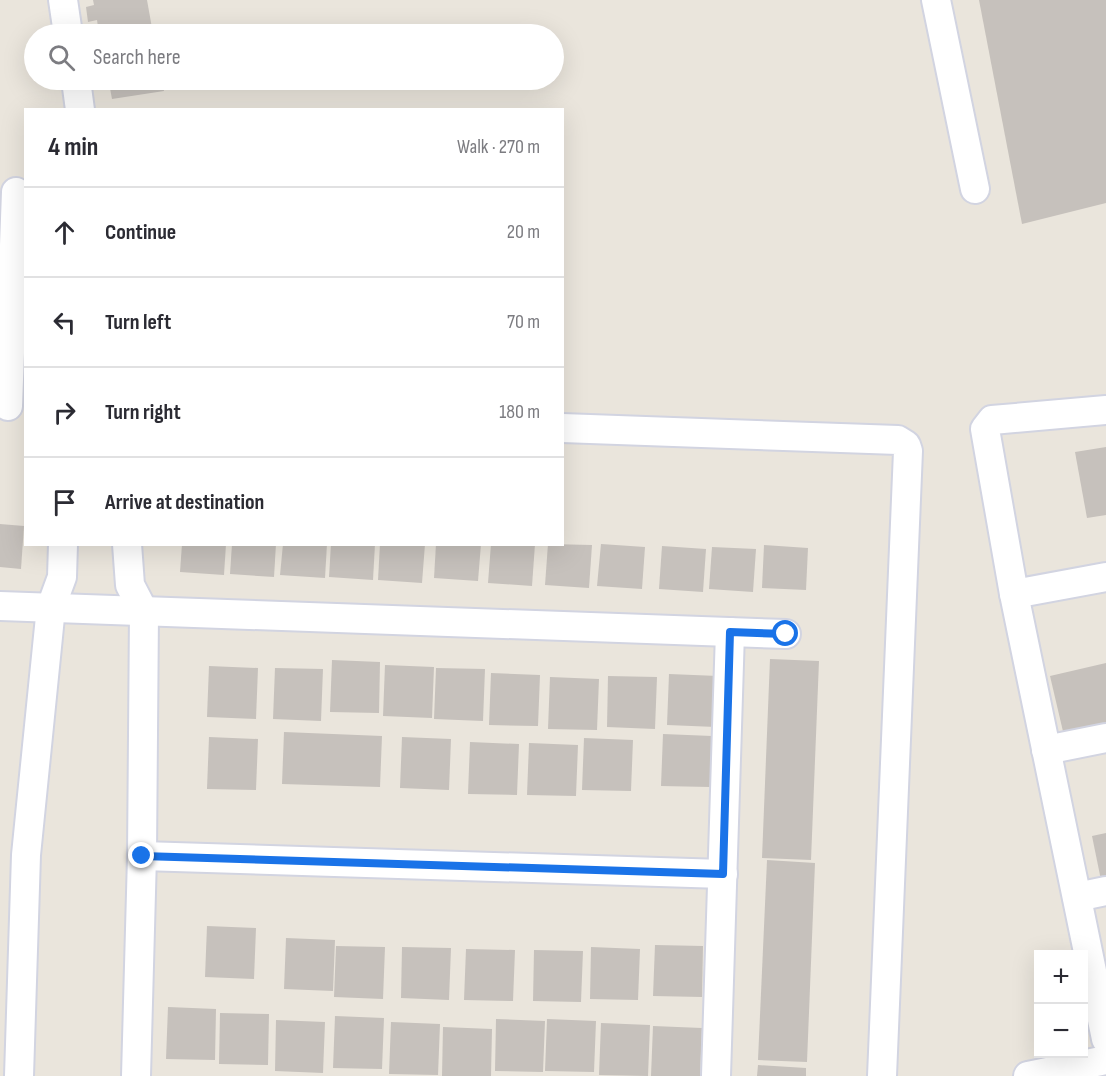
<!DOCTYPE html>
<meta charset="utf-8">
<style>
:root{--surface:#fff;--page:#f2f2f3;--text:#2b2b33;--muted:#7c7c81;--line:#e1e1e2}
body{margin:0;font-family:"Sofia Sans Condensed",sans-serif;background:var(--page);color:var(--text)}
.controls{position:absolute;right:18px;bottom:18px;display:grid;overflow:hidden;border-radius:0px;box-shadow:0 6px 24px #0002}
.controls button{width:54px;height:54px;display:grid;place-items:center;padding:0;border:0;border-bottom:2px solid var(--line);background:var(--surface);color:var(--text);font:30px sans-serif}
.stop{position:absolute;width:18px;height:18px;margin:-14px;border:4px solid #1a73e8;border-radius:50%;background:#fff}
.stop.end{background:#1a73e8;border-color:#fff;box-shadow:0 2px 6px #0008}
.list{margin:0;padding:0;list-style:none}
h2{display:flex;justify-content:space-between;align-items:center;height:78px;margin:0;padding:0 24px;font-size:26px}
h2 small{font-size:20px;font-weight:400;color:var(--muted)}
.list li{display:grid;grid-template-columns:39px 1fr auto;gap:18px;align-items:center;box-sizing:border-box;height:90px;padding:0 24px;border-top:2px solid var(--line)}
.list b{display:block;font-size:22px;white-space:nowrap}
.list em{font-size:20px;font-style:normal;color:var(--muted)}
.icon{flex:none;width:33px;height:33px;fill:none;stroke:currentColor;stroke-width:2;stroke-linecap:round;stroke-linejoin:round}
.map{position:relative;flex:none;width:1106px;height:1076px;overflow:hidden}
.search{position:absolute;background:var(--surface);box-shadow:0 6px 24px #0002;left:24px;top:24px;width:540px;height:66px;display:flex;align-items:center;gap:15px;box-sizing:border-box;padding:0 21px;border-radius:33px;color:var(--muted);font-size:22px}
.panel{position:absolute;background:var(--surface);box-shadow:0 6px 24px #0002;left:24px;top:108px;width:540px;height:438px;border-radius:0px}
.map>svg:first-child{display:block}
.building{fill:#c6c1bc}
.lines{fill:none;stroke-linecap:round;stroke-linejoin:round}
.minor-casing{stroke:#d2d4e1;stroke-width:32}
.minor{stroke:#fff;stroke-width:28}
.route{stroke:#1a73e8;stroke-width:8}
</style>
<div class="map">
<svg width="1106" height="1076" viewBox="0 0 1106 1076">
<rect width="100%" height="100%" fill="#eae5dc"/>
<g class="building">
<polygon points="93,0 147,0 152,28 112,34 99,34 97,20 88,22 86,7 94,5"/>
<polygon points="979,0 1106,0 1106,203 1022,224"/>
<polygon points="99,80 162,80 164,91 112,99 109,83 100,84"/>
<polygon points="1106,447 1106,515 1087,518 1075,452"/>
<polygon points="0,524 24,526 21,569 0,567"/>
<polygon points="182,544 226,544 224,575 180,572"/>
<polygon points="232,544 276,544 274,577 230,574"/>
<polygon points="283,544 327,544 325,578 280,575"/>
<polygon points="331,544 375,544 373,580 329,577"/>
<polygon points="380,544 425,544 422,583 378,580"/>
<polygon points="436,544 481,544 478,581 434,578"/>
<polygon points="491,544 535,544 532,586 488,583"/>
<polygon points="548,544 592,545 589,588 545,585"/>
<polygon points="601,544 645,547 642,589 597,586"/>
<polygon points="764,545 808,548 806,590 762,588"/>
<polygon points="662,546 706,549 703,592 659,589"/>
<polygon points="712,547 756,549 753,592 709,589"/>
<polygon points="770,659 819,661 811,860 762,858"/>
<polygon points="332,660 380,662 379,713 330,712"/>
<polygon points="1106,663 1106,731 1065,740 1050,676"/>
<polygon points="385,665 434,667 432,718 383,716"/>
<polygon points="209,666 258,668 256,719 207,717"/>
<polygon points="275,668 323,669 321,721 273,719"/>
<polygon points="436,668 485,669 483,721 434,719"/>
<polygon points="491,673 540,675 538,726 489,725"/>
<polygon points="669,674 718,676 716,727 667,725"/>
<polygon points="608,676 657,677 655,729 607,727"/>
<polygon points="550,677 599,679 597,730 548,729"/>
<polygon points="284,732 382,736 380,787 282,784"/>
<polygon points="663,734 712,736 710,787 661,786"/>
<polygon points="209,737 258,739 256,790 207,789"/>
<polygon points="402,737 451,739 449,790 400,788"/>
<polygon points="584,738 633,740 631,791 582,790"/>
<polygon points="470,742 519,744 517,795 468,794"/>
<polygon points="529,743 578,745 576,796 527,795"/>
<polygon points="1106,833 1106,884 1102,885 1092,836"/>
<polygon points="767,860 815,863 807,1062 758,1060"/>
<polygon points="207,926 256,928 254,979 205,977"/>
<polygon points="286,938 335,940 333,991 284,989"/>
<polygon points="655,945 703,946 702,997 653,996"/>
<polygon points="336,946 385,947 383,999 334,997"/>
<polygon points="402,947 451,948 449,1000 401,998"/>
<polygon points="591,947 640,949 638,1000 590,999"/>
<polygon points="466,949 515,950 513,1001 464,1000"/>
<polygon points="534,950 583,951 581,1002 533,1001"/>
<polygon points="168,1007 216,1009 215,1060 166,1059"/>
<polygon points="220,1013 269,1014 268,1065 219,1064"/>
<polygon points="335,1016 384,1018 382,1069 333,1068"/>
<polygon points="496,1019 545,1021 543,1072 495,1071"/>
<polygon points="547,1019 596,1021 594,1072 545,1071"/>
<polygon points="276,1020 325,1022 323,1073 275,1071"/>
<polygon points="391,1022 440,1024 438,1075 389,1074"/>
<polygon points="601,1023 650,1025 648,1076 599,1075"/>
<polygon points="653,1026 702,1028 700,1076 651,1076"/>
<polygon points="443,1027 492,1029 491,1076 442,1076"/>
<polygon points="758,1065 806,1068 806,1076 757,1076"/>
</g>
<g class="lines">
<defs>
<g id="minor">
<polyline points="63,0 68,34"/>
<polyline points="936,0 975,189"/>
<polyline points="76,80 80,110"/>
<polyline points="8,406 16,192"/>
<polyline points="1106,410 992,420 985,429 1014,594 1106,1039"/>
<polyline points="562,428 898,440 906,445 908,451 882,1076"/>
<polyline points="127,544 130,585 144,612 142,856 136,1076"/>
<polyline points="1014,594 1106,577"/>
<polyline points="0,606 786,634"/>
<polyline points="1046,750 1106,738"/>
<polyline points="142,856 723,874"/>
<polyline points="1077,897 1106,891"/>
<polyline points="19,1076 26,855 51,607 62,577 63,544"/>
<polyline points="716,1076 730,632"/>
<polyline points="1028,1076 1106,1060"/>
</g>
</defs>
<use href="#minor" class="minor-casing"/>
<use href="#minor" class="minor"/>
</g>
<g class="lines">
<polyline class="route" points="142,856 723,874 730,632 786,634"/>
</g>
</svg>
<div class="controls">
<button>+</button>
<button>−</button>
</div>
<div class="stop" style="left:786px;top:634px"></div>
<div class="stop end" style="left:142px;top:856px"></div>
<div class="search"><svg class="icon" aria-label="search" viewBox="0 0 24 24"><circle cx="10" cy="10" r="6"/><path d="M15 15l6 6"/></svg>Search here</div>
<section class="panel">
<h2>4 min<small>Walk · 270 m</small></h2>
<ul class="list">
<li><svg class="icon" aria-label="ahead" viewBox="0 0 24 24"><path d="M12 20V5M6 11l6-6 6 6"/></svg><div><b>Continue</b></div><em>20 m</em></li>
<li><svg class="icon" aria-label="left" viewBox="0 0 24 24"><path d="M17 20v-9H6M10 6l-5 5 5 5"/></svg><div><b>Turn left</b></div><em>70 m</em></li>
<li><svg class="icon" aria-label="right" viewBox="0 0 24 24"><path d="M7 20v-9h11M14 6l5 5-5 5"/></svg><div><b>Turn right</b></div><em>180 m</em></li>
<li><svg class="icon" aria-label="arrive" viewBox="0 0 24 24"><path d="M6 21V4h12l-3 4 3 4H6"/></svg><div><b>Arrive at destination</b></div></li>
</ul>
</section>
</div>
